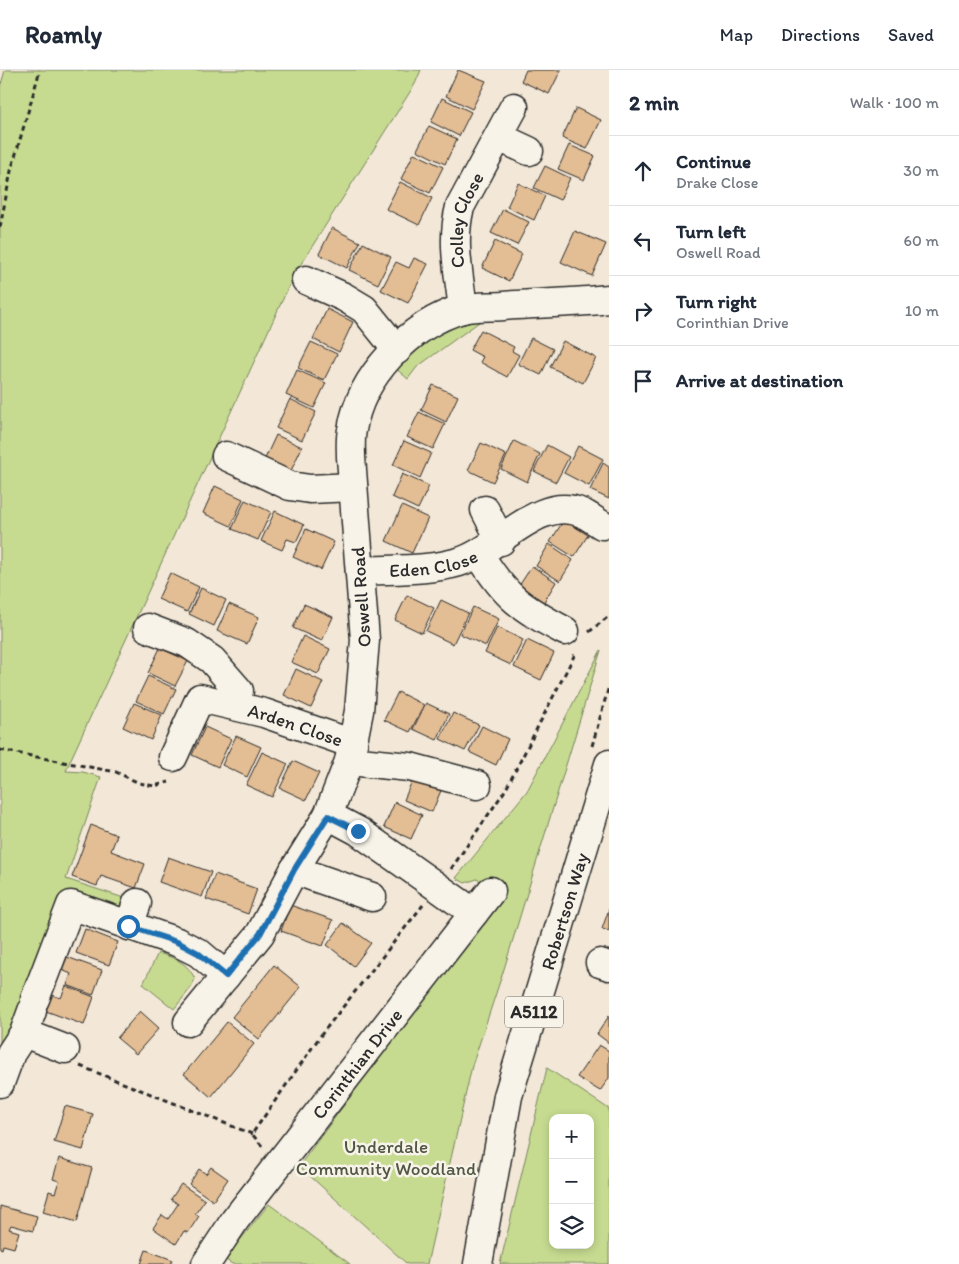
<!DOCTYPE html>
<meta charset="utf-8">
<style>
:root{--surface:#fff;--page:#f2f2f3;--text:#1f2937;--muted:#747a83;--line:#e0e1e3}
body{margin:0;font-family:Itim,sans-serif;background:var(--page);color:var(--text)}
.controls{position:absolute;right:15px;bottom:15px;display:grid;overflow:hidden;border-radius:10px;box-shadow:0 2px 8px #0003}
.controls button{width:45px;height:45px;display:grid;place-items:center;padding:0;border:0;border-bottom:1px solid var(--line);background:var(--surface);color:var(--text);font:25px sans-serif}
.stop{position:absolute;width:15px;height:15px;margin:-11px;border:4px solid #1f6fb2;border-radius:50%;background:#fff}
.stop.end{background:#1f6fb2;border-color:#fff;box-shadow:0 1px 5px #0008}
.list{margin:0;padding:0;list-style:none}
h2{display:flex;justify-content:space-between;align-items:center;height:65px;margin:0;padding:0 20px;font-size:21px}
h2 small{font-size:16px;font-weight:400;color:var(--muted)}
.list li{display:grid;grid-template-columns:32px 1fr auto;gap:15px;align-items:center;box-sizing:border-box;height:70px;padding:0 20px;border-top:1px solid var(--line)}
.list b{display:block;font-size:19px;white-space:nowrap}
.list p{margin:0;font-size:16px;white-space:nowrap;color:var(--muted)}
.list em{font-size:16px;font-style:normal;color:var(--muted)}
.icon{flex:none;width:28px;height:28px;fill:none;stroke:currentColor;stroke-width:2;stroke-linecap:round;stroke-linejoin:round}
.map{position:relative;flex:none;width:609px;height:1194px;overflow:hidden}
header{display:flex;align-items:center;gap:30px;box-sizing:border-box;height:70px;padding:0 25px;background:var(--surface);border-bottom:1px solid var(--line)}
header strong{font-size:24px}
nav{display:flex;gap:28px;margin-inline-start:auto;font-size:18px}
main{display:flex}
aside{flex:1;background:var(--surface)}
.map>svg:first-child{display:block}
.green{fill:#c6db90;stroke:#78835e;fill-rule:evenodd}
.building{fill:#e3bd94;stroke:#2b2b2b}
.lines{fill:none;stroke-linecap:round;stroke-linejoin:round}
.minor-casing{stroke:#2b2b2b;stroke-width:31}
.major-casing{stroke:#2b2b2b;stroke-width:31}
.path{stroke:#2b2b2b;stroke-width:3;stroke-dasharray:5 4;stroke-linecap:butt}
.minor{stroke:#f7f3e8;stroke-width:28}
.major{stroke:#f7f3e8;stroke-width:28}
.route{stroke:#1f6fb2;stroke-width:6}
.labels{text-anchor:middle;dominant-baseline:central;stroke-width:5;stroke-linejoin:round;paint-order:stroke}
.shield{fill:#f7f3e8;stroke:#686764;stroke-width:1}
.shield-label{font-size:18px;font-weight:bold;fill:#2b2b2b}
.street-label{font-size:19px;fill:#2b2b2b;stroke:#f7f3e8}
.park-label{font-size:19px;fill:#525744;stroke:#f7f3e8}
</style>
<header>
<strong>Roamly</strong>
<nav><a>Map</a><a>Directions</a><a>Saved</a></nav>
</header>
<main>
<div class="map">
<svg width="609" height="1194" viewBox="0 0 609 1194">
<rect width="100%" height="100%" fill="#f3e8d7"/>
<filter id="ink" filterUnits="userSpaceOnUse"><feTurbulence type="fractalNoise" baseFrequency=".02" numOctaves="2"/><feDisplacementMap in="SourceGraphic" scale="10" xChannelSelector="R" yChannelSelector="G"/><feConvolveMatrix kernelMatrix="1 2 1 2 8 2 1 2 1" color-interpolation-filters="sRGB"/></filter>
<g filter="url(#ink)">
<g class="green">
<polygon points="5,0 421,0 415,14 294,205 70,691 66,701 83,702 101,707 66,809 127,829 120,838 107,841 61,824 15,962 0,992 0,18"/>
<polygon points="486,247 417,297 408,309 394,297 411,279 457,250"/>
<polygon points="601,580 504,899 472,996 427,1194 407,1194 299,1096 500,824 477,809 465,813 456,808 527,721"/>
<path d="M158,883c17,5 29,9 37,26l-5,10 -16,20 -31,-25z"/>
<path d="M547,998l62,41v155h-109zM553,1048h37v127h-37z"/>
<polygon points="269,1134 350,1194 232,1194 225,1189"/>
</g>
<g class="building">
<polygon points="458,0 486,11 472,39 446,26"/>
<polygon points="526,0 561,0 549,24 521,11"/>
<polygon points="442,28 471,42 459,66 431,52"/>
<polygon points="576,38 601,50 587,79 562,68"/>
<polygon points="429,56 457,69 445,94 417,80"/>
<polygon points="569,75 595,86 584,110 558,99"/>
<polygon points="414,83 443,97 430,123 401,109"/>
<polygon points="545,96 570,108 560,130 534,118"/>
<polygon points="400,112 432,128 419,155 386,139"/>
<polygon points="518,113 545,126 534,150 507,137"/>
<polygon points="503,139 529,152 517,175 491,163"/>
<polygon points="332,158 360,172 347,198 319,184"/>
<polygon points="575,161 606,174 592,206 561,192"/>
<polygon points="495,171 522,184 509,211 482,198"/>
<polygon points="363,173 391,187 378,214 349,200"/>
<polygon points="414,188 428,194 408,233 381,220 396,192 409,198"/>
<polygon points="327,239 353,252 339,282 313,269"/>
<polygon points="481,260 514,277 512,281 519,285 507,307 480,292 483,287 470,280"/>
<polygon points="531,268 553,279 541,305 518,294"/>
<polygon points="563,271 596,288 583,313 550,297"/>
<polygon points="311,272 337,284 324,310 298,298"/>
<polygon points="297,300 326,313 314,338 286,325"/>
<polygon points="433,315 458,326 446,352 421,340"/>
<polygon points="290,329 316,342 302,370 276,358"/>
<polygon points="419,342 445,354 433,379 407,367"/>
<polygon points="276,365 302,377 289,405 263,393"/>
<polygon points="404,371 431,383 420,408 393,395"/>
<polygon points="514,371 540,384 527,412 501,399"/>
<polygon points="481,373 506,385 493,412 468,400"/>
<polygon points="547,375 569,387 556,412 534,401"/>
<polygon points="578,376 603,389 589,416 564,403"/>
<polygon points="603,393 609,397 609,429 590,420"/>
<polygon points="402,404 429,416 418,439 392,427"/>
<polygon points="215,416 243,429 231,456 203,443"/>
<polygon points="245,430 271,442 258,470 232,459"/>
<polygon points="402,436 428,448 412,483 386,471"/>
<polygon points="275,441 304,455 296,472 287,469 282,480 261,471"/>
<polygon points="564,450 588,465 574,487 550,472"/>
<polygon points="306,459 334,472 321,500 293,487"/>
<polygon points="549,474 573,490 560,511 536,496"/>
<polygon points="532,496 556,512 542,535 517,519"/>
<polygon points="170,503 199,517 187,542 158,529"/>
<polygon points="201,518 226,530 214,556 189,544"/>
<polygon points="407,525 434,538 422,563 395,550"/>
<polygon points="441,530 468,543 453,574 426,561"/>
<polygon points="229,534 259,547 247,574 217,561"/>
<polygon points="304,534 333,547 322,571 293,558"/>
<polygon points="473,537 499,549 486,576 460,564"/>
<polygon points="497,557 523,570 511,595 485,583"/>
<polygon points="303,566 330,579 318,604 291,592"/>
<polygon points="527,570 554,583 541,610 514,597"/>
<polygon points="160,578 188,591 175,616 148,603"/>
<polygon points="296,599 323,612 311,638 284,625"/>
<polygon points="148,606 176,619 164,644 136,631"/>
<polygon points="398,622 424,635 410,662 384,650"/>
<polygon points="134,633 162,645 151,670 123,657"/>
<polygon points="426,633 449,644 437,670 413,659"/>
<polygon points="453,643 479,655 465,681 440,669"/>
<polygon points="482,656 508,669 496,695 469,682"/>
<polygon points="205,657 231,669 218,697 192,685"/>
<polygon points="236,666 261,677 247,707 222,695"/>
<polygon points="262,682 288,694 272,727 246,715"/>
<polygon points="293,691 319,703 306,730 280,718"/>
<polygon points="414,706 442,718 432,742 404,730"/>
<polygon points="395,732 422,745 411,769 384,757"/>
<polygon points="91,755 117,765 111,781 145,794 136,818 101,806 97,816 72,807"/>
<polygon points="168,787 211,802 202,827 159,812"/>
<polygon points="215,804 257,819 248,844 206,829"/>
<polygon points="290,835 333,850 323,876 281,861"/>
<polygon points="609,839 609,861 602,859"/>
<polygon points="343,853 371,873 354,896 327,875"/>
<polygon points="85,859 118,872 109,895 76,883"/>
<polygon points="67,887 102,900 93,925 67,915 71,904 62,900"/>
<polygon points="274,895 301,917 259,969 232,947"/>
<polygon points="66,916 94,927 84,955 46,941 52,925 61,928"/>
<polygon points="140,941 159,958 136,984 117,968"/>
<polygon points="609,946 609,973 597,964"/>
<polygon points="227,952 254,974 211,1027 184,1004"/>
<polygon points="599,975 609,981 609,1008 600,1021 577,1007"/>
<polygon points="65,1036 93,1044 83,1080 54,1072"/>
<polygon points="59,1088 92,1098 77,1152 43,1142 49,1121 55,1123 59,1111 53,1109"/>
<polygon points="211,1097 228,1109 213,1131 189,1114 199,1099 206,1104"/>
<polygon points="181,1114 205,1130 195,1144 199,1146 188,1163 184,1161 176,1174 153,1158 162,1145 168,1149 178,1134 171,1129"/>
<polygon points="0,1136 37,1146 33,1161 11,1155 9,1159 19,1162 14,1178 3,1175 2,1179 0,1178"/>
<polygon points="146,1180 173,1190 171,1194 141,1194"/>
</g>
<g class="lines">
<defs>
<g id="minor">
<polyline points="499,67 529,81"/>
<polyline points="306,210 344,227 364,239 397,280"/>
<path id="s1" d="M463,239c-4,-35 -12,-68 -3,-102l54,-100"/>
<polyline points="226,386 290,416 310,419 353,417"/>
<polyline points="485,440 501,471"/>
<path d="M479,484c27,44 41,53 86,77"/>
<path id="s2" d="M360,501c32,-2 68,0 99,-9 40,-12 80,-68 123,-49 7,3 13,8 20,12"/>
<polyline points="148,558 187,573 212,590 239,621"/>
<path id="s3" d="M173,687l27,-59 64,15 89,31"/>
<polyline points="349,691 410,697 477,715"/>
<polyline points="294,800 372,827"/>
<polyline points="474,843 491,821"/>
<polyline points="129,856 137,833"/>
<polyline points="600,893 609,896"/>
<polyline points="35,929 71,835 177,872 199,883 226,906"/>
<path d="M188,952l72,-88 34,-64 34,-55 21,-54 10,-50 6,-71 -14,-183c0,-9 -1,-18 1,-27 8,-53 58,-106 110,-121 12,-3 28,-2 41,-3 35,-3 71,-3 106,-7"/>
<polyline points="24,963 65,979"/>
<polyline points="0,1013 11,983 24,963 32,941"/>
<path id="s4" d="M206,1194l29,-44 239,-307 -116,-82 -30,-16"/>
</g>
<g id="major">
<path id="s5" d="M478,1194l30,-168 101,-332"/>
</g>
</defs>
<use href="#minor" class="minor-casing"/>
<use href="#major" class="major-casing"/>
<g class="path">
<polyline points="0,157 11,101 40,0"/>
<polyline points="589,562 609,546"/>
<polyline points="592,676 609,616"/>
<polyline points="0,680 116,702 139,713 154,716 169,712"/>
<polyline points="451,799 506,719 575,584"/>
<polyline points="80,996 252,1064"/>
<polyline points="262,1076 252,1064 321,965 423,835"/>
</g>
<use href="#minor" class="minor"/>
<use href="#major" class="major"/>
</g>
</g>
<g class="lines" filter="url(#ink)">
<polyline class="route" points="128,856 177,872 198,883 226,906 260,864 294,800 328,746 358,761"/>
</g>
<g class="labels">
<rect class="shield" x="505" y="926.5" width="58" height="31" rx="4"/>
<g class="shield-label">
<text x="534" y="942">A5112</text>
</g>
<g class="street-label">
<text stroke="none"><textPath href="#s1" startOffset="91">Colley Close</textPath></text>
<text stroke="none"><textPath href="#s2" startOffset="74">Eden Close</textPath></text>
<text transform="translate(361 527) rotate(-94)">Oswell Road</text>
<text stroke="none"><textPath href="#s3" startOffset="164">Arden Close</textPath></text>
<text stroke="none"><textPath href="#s5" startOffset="364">Robertson Way</textPath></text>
<text stroke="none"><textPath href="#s4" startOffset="251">Corinthian Drive</textPath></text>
</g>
<g class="park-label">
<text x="386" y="1076">Underdale<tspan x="386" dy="22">Community Woodland</tspan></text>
</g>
</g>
</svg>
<div class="controls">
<button>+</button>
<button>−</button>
<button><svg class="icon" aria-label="layers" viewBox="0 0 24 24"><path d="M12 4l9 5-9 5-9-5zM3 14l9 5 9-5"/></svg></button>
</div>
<div class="stop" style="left:128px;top:856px"></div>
<div class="stop end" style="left:358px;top:761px"></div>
</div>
<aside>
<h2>2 min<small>Walk · 100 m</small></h2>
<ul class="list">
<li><svg class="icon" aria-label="ahead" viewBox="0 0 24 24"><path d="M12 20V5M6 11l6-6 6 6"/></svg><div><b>Continue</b><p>Drake Close</p></div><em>30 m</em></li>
<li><svg class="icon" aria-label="left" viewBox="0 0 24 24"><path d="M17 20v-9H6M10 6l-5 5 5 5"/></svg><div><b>Turn left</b><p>Oswell Road</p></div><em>60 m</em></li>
<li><svg class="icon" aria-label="right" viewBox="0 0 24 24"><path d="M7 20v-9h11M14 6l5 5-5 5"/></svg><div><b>Turn right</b><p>Corinthian Drive</p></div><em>10 m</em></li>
<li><svg class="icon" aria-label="arrive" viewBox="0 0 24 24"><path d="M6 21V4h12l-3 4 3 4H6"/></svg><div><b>Arrive at destination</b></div></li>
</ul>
</aside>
</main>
